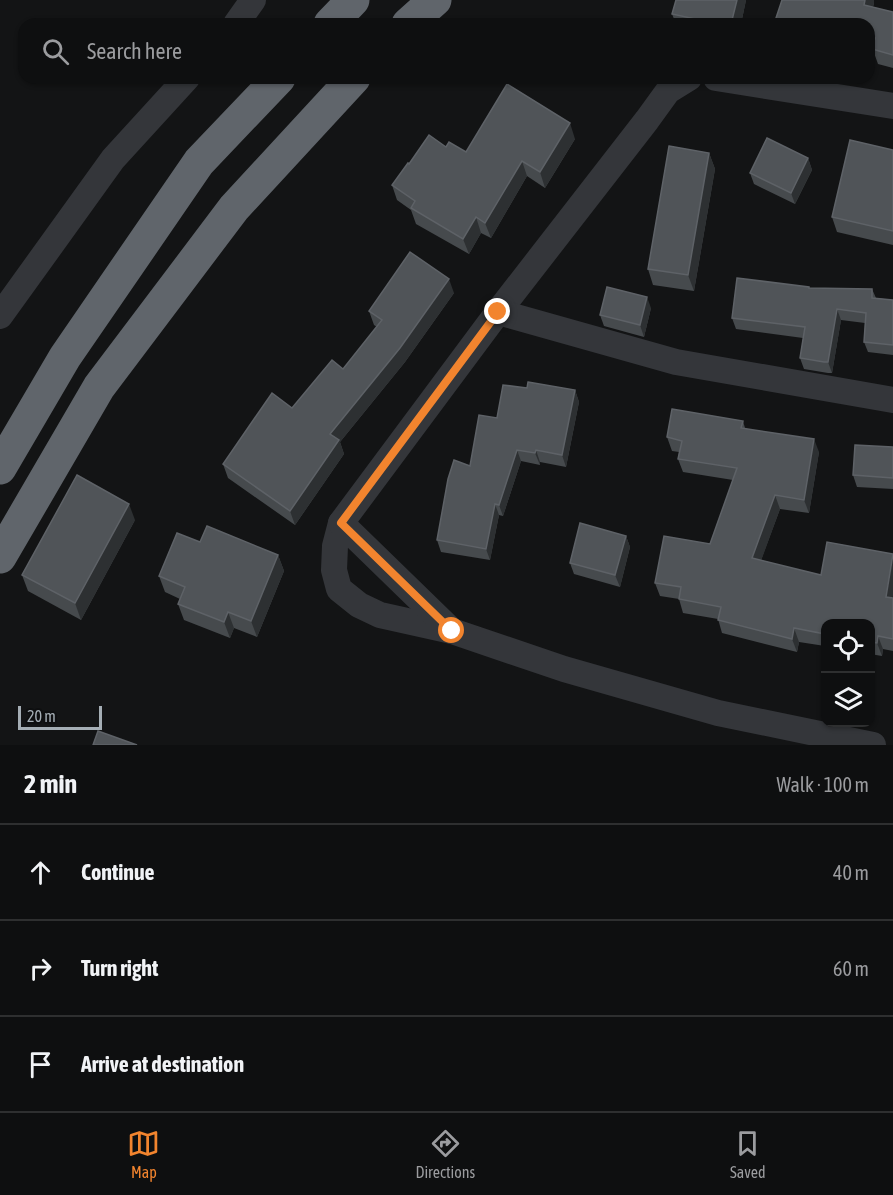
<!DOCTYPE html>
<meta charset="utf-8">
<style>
:root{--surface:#0e0f10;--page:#171819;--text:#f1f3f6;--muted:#9b9c9f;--line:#2e2f30;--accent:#f2842e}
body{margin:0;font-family:"Asap Condensed",sans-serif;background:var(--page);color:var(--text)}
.controls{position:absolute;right:18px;bottom:18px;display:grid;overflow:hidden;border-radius:12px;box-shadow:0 2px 4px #0004}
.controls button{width:54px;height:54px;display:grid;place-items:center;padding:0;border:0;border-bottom:2px solid var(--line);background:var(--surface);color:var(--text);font:30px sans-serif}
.scale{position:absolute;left:18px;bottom:15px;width:84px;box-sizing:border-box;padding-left:6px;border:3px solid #a5aeb5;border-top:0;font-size:16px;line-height:21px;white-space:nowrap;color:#a5aeb5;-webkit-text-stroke:4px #0e0f10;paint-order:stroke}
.stop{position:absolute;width:18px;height:18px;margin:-14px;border:4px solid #f2842e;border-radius:50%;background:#fff}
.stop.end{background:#f2842e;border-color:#fff;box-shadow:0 2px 6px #0008}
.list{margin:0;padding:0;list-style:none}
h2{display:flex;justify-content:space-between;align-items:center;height:78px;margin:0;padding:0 24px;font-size:26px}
h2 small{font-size:20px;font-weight:400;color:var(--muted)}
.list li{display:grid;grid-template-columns:39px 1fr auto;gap:18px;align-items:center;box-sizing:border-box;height:96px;padding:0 24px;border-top:2px solid var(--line)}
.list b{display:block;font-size:22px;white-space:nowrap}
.list em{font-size:20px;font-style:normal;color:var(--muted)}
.icon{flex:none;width:33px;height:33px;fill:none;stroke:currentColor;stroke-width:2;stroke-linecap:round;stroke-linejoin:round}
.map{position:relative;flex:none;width:893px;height:745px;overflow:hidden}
.search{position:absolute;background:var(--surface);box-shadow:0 2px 4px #0004;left:18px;right:18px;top:18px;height:66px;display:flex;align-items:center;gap:15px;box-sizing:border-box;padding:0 21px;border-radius:18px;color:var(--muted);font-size:22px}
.sheet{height:366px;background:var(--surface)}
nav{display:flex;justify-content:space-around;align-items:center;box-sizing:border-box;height:84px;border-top:2px solid var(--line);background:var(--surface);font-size:16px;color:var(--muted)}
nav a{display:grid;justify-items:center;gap:3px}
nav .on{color:var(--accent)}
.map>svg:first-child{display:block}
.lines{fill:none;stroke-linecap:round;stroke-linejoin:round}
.street{stroke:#34363a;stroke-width:26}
.highway{stroke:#60656b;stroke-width:33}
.wall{fill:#464a4d}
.shaded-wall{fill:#2d3032}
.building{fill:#505458;stroke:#5e6267;stroke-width:1.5}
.route{stroke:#f2842e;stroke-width:8}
</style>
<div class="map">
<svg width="893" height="745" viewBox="0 0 893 745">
<rect width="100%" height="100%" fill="#131415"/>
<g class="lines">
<g class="street">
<polyline points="236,24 253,0"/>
<polyline points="689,78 668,91 647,120 498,312 341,523 335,546 334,570 339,589 359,605 380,615 452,631 564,669 718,713 873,745"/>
<polyline points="716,78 893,106"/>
<polyline points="498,312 676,362 893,400"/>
<polyline points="0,316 113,159 187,78"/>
<polyline points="341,523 452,631"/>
</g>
<g class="highway">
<polyline points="330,24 353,0"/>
<polyline points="408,24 435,0"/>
<polyline points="0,468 65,357 199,162 279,78"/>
<polyline points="0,557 99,387 234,208 354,78"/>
</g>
</g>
<g class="wall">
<polygon points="676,0 746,0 741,24 676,24 672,14"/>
<polygon points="782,0 874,0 874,3 873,7 893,12 893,68 878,64 873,50 869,57 869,24"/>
<polygon points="575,139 545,188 527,176 491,238 481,233 469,254 416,224 411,210 397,200 392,185 409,164 466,152"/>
<polygon points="893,150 893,245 837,232 832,217"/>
<polygon points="709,153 715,169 694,291 653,285 648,269"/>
<polygon points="808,158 812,170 795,204 754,184 750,173"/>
<polygon points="810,288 872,289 876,298 893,300 893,355 868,352 864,342 865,323 841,320 832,373 828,373 804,369 800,358 803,338 736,329 732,318"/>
<polygon points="454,293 405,362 340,442 344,454 295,525 228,478 223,464 292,408 343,369 377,327 374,325 369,311"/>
<polygon points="651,308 644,337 604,326 600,315"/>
<polygon points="527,388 575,390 579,402 566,467 540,462 540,465 521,461 503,516 499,515 490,560 441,552 437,540 470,466 497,418"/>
<polygon points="743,421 745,428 819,452 809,513 780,509 761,560 893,598 893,651 883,649 882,656 870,654 870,624 825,624 825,646 799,642 797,652 722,633 718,619 683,613 679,599 660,596 655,583 710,544 733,480 683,472 678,459 679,452 672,451 667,437"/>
<polygon points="893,447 893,489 857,487 853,475"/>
<polygon points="135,520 81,620 28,591 22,575"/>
<polygon points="626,536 630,547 620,587 574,574 570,563"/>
<polygon points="200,542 278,555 284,571 257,637 234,628 230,638 184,620 178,604 180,599 165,592 159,576"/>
</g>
<g class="shaded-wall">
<polygon points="737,0 746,0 741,24 731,24"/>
<polygon points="865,0 874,0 874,3 869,20 864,5"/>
<polygon points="869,40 873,50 869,57"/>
<polygon points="570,123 575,139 545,188 540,172"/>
<polygon points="709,153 715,169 694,291 688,275"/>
<polygon points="808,158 812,170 795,204 791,193"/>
<polygon points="522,161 527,176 491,238 485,223"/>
<polygon points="476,217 481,233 469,254 463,239"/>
<polygon points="449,279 454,293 405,362 340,442 344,454 295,525 290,511 330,434"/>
<polygon points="647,297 651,308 644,337 640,325"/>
<polygon points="837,309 841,320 832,373 828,362"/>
<polygon points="575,390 579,402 566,467 562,455"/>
<polygon points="814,439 819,452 809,513 804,500"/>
<polygon points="517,450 521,461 503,516 499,505"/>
<polygon points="536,450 540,462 540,465 535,453"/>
<polygon points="775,495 780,509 757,572 752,558"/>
<polygon points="129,504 135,520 81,620 75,603"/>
<polygon points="495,504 499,515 490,560 486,549"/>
<polygon points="626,536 630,547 620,587 615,575"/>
<polygon points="278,555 284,571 257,637 251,621"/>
<polygon points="893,557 893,596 890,610 886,597"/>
<polygon points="228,612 234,628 230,638 224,622"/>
<polygon points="794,628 799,642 797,652 792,639"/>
<polygon points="878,636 883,649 882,656 877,643"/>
</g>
<g class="building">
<polygon points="676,0 737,0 731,24 718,24 672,14"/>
<polygon points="782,0 865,0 864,5 893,12 893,55 872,49 875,38 869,36 869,24 774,24"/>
<polygon points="507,84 570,123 540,172 522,161 485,223 476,217 463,239 411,208 415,201 392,185 408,163 409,164 429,135 446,147 449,142 466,152"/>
<polygon points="767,138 808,158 791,193 750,173"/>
<polygon points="850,140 893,150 893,231 832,217"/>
<polygon points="669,146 709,153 688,275 648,269"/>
<polygon points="410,252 449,279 400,348 330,434 339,440 290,511 223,464 272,393 292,408 332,360 343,369 382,320 369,311"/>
<polygon points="737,278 809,287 809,288 872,289 872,298 893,300 893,345 864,342 866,313 837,309 828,362 824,362 800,358 805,327 732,318"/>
<polygon points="607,287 647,297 640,325 600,315"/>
<polygon points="528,382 575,390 562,455 536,450 535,453 517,450 499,505 495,504 486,549 437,540 448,479 454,460 470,466 479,415 497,418 503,385 527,388"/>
<polygon points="672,409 743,421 741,428 814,439 804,500 775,495 752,558 821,575 827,542 893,554 886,597 893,598 893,639 878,636 877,643 870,642 870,624 825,624 825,634 794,628 792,639 718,620 721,607 679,599 681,587 655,583 664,536 710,544 737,468 678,459 682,441 667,437"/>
<polygon points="855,445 893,447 893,478 853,475"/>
<polygon points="77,475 129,504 75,603 22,575"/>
<polygon points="580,523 626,536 615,575 570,563"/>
<polygon points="207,526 278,555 251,621 228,612 224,622 178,604 185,587 159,576 177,533 200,542"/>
<polygon points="98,731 137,745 93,745"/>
</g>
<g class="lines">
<polyline class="route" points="452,631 341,523 498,312"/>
</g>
</svg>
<div class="controls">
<button><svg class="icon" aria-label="locate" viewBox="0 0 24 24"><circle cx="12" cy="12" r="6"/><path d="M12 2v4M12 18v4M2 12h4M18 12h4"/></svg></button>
<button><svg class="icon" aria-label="layers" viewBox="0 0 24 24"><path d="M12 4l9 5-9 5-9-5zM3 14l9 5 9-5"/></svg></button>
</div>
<div class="scale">20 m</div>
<div class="stop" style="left:452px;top:631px"></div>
<div class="stop end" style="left:498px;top:312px"></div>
<div class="search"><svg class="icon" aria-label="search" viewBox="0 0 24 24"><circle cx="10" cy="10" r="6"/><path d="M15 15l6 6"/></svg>Search here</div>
</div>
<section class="sheet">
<h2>2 min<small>Walk · 100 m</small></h2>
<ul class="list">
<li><svg class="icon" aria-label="ahead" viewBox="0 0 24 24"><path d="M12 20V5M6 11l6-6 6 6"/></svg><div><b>Continue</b></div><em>40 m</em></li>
<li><svg class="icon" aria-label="right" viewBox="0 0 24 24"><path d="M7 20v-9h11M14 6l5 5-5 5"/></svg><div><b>Turn right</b></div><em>60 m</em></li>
<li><svg class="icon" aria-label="arrive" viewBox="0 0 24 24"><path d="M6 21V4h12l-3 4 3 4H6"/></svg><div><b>Arrive at destination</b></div></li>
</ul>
</section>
<nav>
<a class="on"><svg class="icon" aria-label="map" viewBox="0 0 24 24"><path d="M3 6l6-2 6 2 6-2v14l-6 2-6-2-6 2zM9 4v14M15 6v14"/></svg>Map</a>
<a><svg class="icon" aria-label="directions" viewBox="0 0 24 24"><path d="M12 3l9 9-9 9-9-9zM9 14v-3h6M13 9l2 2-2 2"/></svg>Directions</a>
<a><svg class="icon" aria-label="saved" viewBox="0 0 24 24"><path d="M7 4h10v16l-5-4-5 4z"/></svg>Saved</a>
</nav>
